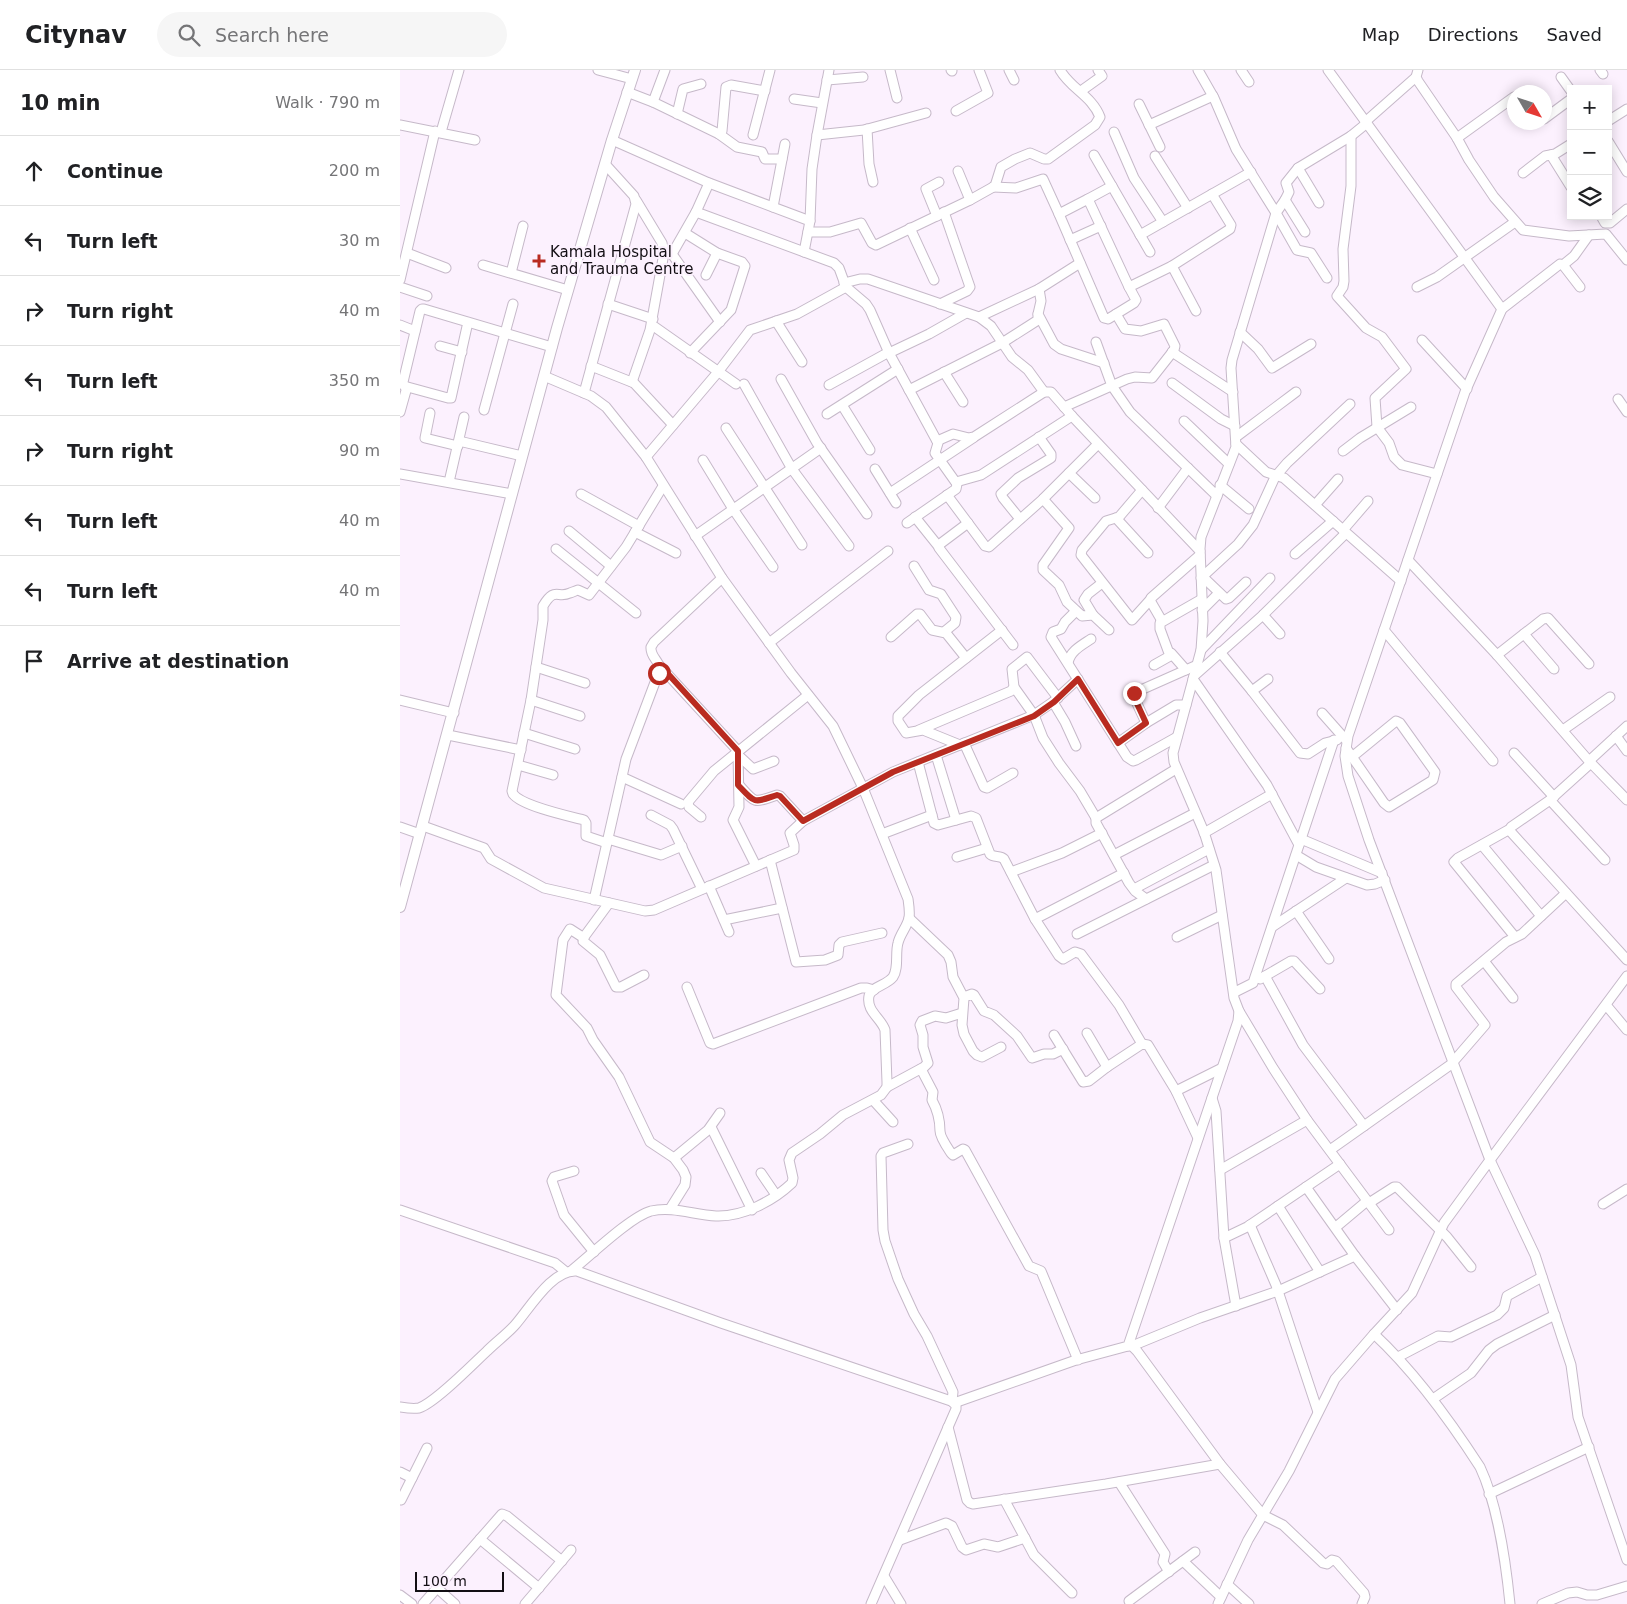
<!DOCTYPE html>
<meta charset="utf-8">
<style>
:root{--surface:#fff;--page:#f6f6f6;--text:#202124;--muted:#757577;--line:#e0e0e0}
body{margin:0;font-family:"DejaVu Sans",sans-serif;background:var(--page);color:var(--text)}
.controls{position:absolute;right:15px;top:15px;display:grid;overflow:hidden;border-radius:0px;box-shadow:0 2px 12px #0003}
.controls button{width:45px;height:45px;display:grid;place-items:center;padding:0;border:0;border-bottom:1px solid var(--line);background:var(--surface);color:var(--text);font:25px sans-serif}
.compass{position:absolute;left:1107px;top:15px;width:45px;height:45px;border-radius:50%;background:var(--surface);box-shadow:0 2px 12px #0003;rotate:129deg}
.scale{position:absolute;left:15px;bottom:12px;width:89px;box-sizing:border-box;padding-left:5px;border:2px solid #130f14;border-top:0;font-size:14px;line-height:18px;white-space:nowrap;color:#130f14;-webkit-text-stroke:4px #fcf1fe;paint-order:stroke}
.stop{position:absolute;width:15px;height:15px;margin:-11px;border:4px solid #b92b20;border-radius:50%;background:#fff}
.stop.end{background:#b92b20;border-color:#fff;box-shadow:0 1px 5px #0008}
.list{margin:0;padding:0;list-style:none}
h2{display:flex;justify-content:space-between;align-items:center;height:65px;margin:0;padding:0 20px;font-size:21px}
h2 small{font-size:16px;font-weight:400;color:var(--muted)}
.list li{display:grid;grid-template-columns:32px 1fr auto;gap:15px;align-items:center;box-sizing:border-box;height:70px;padding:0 20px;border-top:1px solid var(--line)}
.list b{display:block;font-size:19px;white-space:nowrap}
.list em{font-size:16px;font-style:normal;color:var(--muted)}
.icon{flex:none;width:28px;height:28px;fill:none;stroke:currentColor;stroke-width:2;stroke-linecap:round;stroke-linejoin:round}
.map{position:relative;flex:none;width:1227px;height:1534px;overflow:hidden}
header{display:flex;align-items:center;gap:30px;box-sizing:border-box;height:70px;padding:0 25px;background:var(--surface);border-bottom:1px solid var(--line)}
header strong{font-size:24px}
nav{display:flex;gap:28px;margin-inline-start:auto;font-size:18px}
.search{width:350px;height:45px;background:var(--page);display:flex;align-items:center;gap:12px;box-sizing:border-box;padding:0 18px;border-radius:28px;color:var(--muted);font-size:19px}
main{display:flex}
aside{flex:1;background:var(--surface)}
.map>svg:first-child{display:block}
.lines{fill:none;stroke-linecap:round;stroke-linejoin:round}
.minor-casing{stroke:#c6b9c9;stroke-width:11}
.major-casing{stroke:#c6b9c9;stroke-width:12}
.minor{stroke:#fff;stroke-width:9}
.major{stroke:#fff;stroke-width:10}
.route{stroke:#b92b20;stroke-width:6}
.poi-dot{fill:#b92b20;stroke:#fcf1fe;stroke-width:2}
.labels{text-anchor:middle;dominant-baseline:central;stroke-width:4;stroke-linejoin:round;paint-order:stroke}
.poi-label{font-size:15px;fill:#130f14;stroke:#fcf1fe;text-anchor:start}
</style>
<header>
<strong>Citynav</strong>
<div class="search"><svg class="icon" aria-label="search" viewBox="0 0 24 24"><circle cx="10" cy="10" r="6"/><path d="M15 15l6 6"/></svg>Search here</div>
<nav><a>Map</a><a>Directions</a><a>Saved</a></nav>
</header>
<main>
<aside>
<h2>10 min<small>Walk · 790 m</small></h2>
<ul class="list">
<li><svg class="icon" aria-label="ahead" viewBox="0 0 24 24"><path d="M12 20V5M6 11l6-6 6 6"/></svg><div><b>Continue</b></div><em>200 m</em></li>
<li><svg class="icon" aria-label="left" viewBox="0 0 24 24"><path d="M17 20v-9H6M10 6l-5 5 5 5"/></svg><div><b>Turn left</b></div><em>30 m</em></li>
<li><svg class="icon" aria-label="right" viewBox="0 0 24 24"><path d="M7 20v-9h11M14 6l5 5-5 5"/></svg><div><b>Turn right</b></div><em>40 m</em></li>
<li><svg class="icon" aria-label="left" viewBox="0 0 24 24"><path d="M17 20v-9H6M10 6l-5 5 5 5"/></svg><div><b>Turn left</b></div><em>350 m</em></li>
<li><svg class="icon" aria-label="right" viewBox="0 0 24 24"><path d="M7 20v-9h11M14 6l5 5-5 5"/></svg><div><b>Turn right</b></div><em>90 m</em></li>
<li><svg class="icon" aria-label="left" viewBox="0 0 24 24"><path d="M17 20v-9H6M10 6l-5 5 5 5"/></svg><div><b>Turn left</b></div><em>40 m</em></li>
<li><svg class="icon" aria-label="left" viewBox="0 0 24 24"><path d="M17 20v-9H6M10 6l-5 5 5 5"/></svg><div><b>Turn left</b></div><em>40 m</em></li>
<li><svg class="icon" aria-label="arrive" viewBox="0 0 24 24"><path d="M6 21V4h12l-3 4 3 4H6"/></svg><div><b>Arrive at destination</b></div></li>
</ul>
</aside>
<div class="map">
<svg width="1227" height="1534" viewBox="0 0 1227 1534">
<rect width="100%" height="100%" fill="#fcf1fe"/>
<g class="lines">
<defs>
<g id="minor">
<polyline points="198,0 232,9"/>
<polyline points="490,0 497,28"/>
<polyline points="551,0 552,1"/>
<polyline points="609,0 614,10"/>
<polyline points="841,0 849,12"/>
<polyline points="928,0 1102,239"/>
<polyline points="1018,0 1016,7 1018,11 1057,68 1069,90 1094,127 1123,160 1169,166 1206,164 1227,190"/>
<polyline points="1200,0 1203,4"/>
<polyline points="1161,7 1171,21"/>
<polyline points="427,10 463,7"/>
<polyline points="681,21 702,6 698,0"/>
<polyline points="227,22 253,32 319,64 322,61 326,17 331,15 365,21"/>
<polyline points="394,29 422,33"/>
<polyline points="253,32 265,0"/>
<polyline points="739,34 760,77"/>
<polyline points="556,41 588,23 579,0"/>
<polyline points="277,44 283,19 301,14"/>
<polyline points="1144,49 1171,29"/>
<polyline points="1208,51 1227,39"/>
<polyline points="965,52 1016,7"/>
<polyline points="0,55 75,70"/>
<polyline points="749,55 813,26"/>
<polyline points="467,59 469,94 473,112"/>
<polyline points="41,62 59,0"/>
<polyline points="714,62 734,108 763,152"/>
<polyline points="319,64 337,77 362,82 365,89 382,89"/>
<polyline points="353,65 370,0"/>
<polyline points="417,65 464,60 526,43"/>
<polyline points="951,66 951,116 943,179 944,211 943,217 937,226 966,258 982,267 1006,299 975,328 977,357 989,373 994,387 1002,395 1037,404"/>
<polyline points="1057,68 1114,27"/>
<polyline points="212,70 309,113 410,151"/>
<polyline points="1208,71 1227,102"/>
<polyline points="694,85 750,182"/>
<polyline points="1151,85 1171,117"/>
<polyline points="755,86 788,138"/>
<polyline points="898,98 886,113 889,122 885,130 876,143 897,180 911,183 927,208"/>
<polyline points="558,101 570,130"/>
<polyline points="1123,103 1145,86 1155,84 1171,74"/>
<polyline points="593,117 616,118 643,109 659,144 688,129 729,217 772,196 830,159 831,155 812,124"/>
<polyline points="688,129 712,116"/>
<polyline points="885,130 905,162"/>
<polyline points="919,133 898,98 951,66 967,53"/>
<polyline points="373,137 385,74"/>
<polyline points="296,142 434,193 439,198 446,217 466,234 470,240 489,283 538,373 535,383 557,414 556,419 507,453"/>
<polyline points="659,144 704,248 708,249 734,233 736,230 729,217"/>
<polyline points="537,146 526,119 539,112"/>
<polyline points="1201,146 1205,153 1210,153 1227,139"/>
<polyline points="510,158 534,210"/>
<path d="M408,162h22l31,-9 11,20 4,2 94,-45 25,-14 6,-19 14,-8 15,-6 14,6h4l47,-34 5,-8c-8,-21 -29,-28 -40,-47"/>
<polyline points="285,163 317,183 342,192 345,196 331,240 290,283"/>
<polyline points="740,165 851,102"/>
<polyline points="670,170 701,156"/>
<polyline points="264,178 272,184 320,252"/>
<polyline points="404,182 410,151 412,99 417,65 429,0"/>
<polyline points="7,183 46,198"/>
<polyline points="272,184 296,142 309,113"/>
<polyline points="83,195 168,220"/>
<polyline points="1163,195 1174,186 1189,165"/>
<polyline points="772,196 796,241"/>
<polyline points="111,203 123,156"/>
<polyline points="306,205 317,183"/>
<polyline points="0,210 35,61"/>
<polyline points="444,213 460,209 468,209 579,247 591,256 612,287 628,300 644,322"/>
<polyline points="0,217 27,226"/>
<polyline points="1017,217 1037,207 1115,152"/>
<polyline points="1180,217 1163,195 1160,194 1102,239 1065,322 948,666 945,686 948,706 969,770 1090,1090 1227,906"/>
<polyline points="639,219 641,231 638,244 654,274 661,279 704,293"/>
<polyline points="208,234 253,249"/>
<polyline points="540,234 567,221 570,217 544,142"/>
<polyline points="579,247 639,219 680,193"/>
<polyline points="376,251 402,292"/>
<polyline points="68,252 51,328 48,328 4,316 3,312 20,241 22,239 24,239 152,277"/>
<polyline points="0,255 15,261"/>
<polyline points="252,255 336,314"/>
<polyline points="840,262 858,279 872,298 911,274"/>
<polyline points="1022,270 1067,319"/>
<polyline points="696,272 712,316 730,342 817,426"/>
<polyline points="40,276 62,282"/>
<polyline points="772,282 833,322"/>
<polyline points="489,283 529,264 566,243"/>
<polyline points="191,296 234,313 273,355"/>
<polyline points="544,302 563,332"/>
<path d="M144,306l47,20 15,11 40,50 76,121 69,95 42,53 30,62 45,111c1,7 2,13 1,19 -2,9 -9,16 -11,25 -3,10 1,25 -5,34 -6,8 -22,10 -24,19 -3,15 12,22 16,34l2,52v5l-6,8 -38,20 -23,19 -28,19 -3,7 4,18 -1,5c-19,18 -49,34 -76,33 -22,-1 -43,-10 -65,-5 -21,6 -61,45 -80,60"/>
<polyline points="381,309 417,373 467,444"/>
<polyline points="232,312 250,260 264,183 262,173 236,130"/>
<polyline points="772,313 821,349 835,356"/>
<polyline points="344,314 392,399 449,476"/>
<polyline points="429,315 489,282"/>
<polyline points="509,320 602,273 638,250 638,244"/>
<polyline points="184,323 236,134 234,126 205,94"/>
<polyline points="1218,329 1227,342"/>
<polyline points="442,335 470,380"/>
<polyline points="664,337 727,309 735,307 752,308 774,280 775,276 764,254 741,261 725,259 716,244"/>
<polyline points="84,340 113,234"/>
<polyline points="0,342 7,317"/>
<polyline points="30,343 25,368 58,376"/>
<polyline points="427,344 498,299"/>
<polyline points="784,351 829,394"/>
<polyline points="326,358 402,475"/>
<polyline points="836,367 896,322"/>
<polyline points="59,371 122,386"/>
<polyline points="537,371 553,364 569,368 574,367 644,322 651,322 672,346 800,481"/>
<polyline points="836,374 866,402 884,408 1001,511"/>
<polyline points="943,381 960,368 1011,337"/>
<polyline points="246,387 318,302 350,260 397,244 446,217"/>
<polyline points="303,390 333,439 373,497"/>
<polyline points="475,399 496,433"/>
<polyline points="669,403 695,428"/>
<polyline points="0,404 112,424"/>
<polyline points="49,412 64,347"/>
<polyline points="556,412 581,405 672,346"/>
<polyline points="820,415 849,439"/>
<polyline points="742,420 719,447 706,451 682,480 681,485 732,550 750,530"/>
<polyline points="490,423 573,368"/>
<polyline points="181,424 239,456"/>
<polyline points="547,425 585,476 589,477 643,429 698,374"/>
<polyline points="643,429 669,458 643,495 643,500 659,515 667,532 682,546 693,545 709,560"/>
<polyline points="915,435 938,409"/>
<polyline points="758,438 788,398"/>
<polyline points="515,447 539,477"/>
<polyline points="716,448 748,483"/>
<polyline points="620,449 603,428 601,424 618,408 651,388 651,384 639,367"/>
<polyline points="568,453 540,474 539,478 613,575"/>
<polyline points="943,460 968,431"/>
<polyline points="169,461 211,496"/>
<polyline points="235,462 276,483"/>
<polyline points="295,466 421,378"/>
<polyline points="156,479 236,543"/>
<polyline points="895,484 933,451"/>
<polyline points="1008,490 1097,585 1189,691 1227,730"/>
<polyline points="514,496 529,520 541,524 556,547 555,553 544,562"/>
<polyline points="803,507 826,529 829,528 846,512"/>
<polyline points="801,508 838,474 853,455 875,407 887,393 950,334"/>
<polyline points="802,540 819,523"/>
<polyline points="676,541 665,552 661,559 653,562 651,567 727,687 733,691 736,690 777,667"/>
<polyline points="693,545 684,530 688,524 702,513"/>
<polyline points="863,545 880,564"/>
<polyline points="762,551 751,532 751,528 800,485"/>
<polyline points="984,560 1093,691"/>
<polyline points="1124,564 1154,599"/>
<polyline points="491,567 517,544 520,544 532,560 546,563 566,588"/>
<polyline points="369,573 488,481"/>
<polyline points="801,580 870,508"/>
<polyline points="820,582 852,621"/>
<polyline points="771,583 786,600"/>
<polyline points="1097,585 1143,549 1148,548 1189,594"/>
<path d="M668,593c2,-12 14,-18 23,-24"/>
<polyline points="259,595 338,681 339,737 333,750 356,796"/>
<polyline points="754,595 770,586 760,559 760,553 802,529"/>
<polyline points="136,597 185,613"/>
<polyline points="794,606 863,545 946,463"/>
<polyline points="793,609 867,715 899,775"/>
<polyline points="868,609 852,621 900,683 908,684 925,673 937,670"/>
<polyline points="614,617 634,645 653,632 678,609"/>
<polyline points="0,630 54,643"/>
<polyline points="131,630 180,646"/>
<polyline points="653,632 665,652 676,676"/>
<polyline points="922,643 945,669"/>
<polyline points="746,653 776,635 786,635"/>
<polyline points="519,660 611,621 614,617 612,599 627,587 658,628"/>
<polyline points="1163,660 1210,627"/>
<polyline points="124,663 175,679"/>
<polyline points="48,665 121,680"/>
<polyline points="1216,666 1227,681"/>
<polyline points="564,673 584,717 587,718 613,703"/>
<polyline points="718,673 746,653 734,627 734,623 797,595"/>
<polyline points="560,675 523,660 506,663 498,651 498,646 519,625 602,560"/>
<polyline points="946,678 984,733 989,737 1033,710 1035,702 1000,653 996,651 952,687"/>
<polyline points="1114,683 1154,727"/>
<polyline points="338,685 353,699 374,691"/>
<polyline points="536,685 556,750"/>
<polyline points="1189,691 1227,656"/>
<path d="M518,692l16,61 4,2 33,-9 5,2 14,36c4,4 10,1 14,5l31,60 24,37 4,3 12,-7 6,2 38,51 23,39"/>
<polyline points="1191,693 1150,730 1111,757 1110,761 1227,890"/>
<polyline points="118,695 153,705"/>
<polyline points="222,707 281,734"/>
<path d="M339,715c17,19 14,18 38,10l3,1 23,25 90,-49 141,-57 9,23 16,25 21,28 16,27"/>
<polyline points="1150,730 1205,790"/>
<polyline points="251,745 270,755 273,759 302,819"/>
<polyline points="301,747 289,737 288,732 314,701 408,625"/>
<polyline points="23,756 84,778 91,789 144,818 245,841 254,840 394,780 394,775 390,763 403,751"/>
<polyline points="0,757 20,764"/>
<polyline points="1110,759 1058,788 1054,792 1115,867"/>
<polyline points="804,763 872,724"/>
<polyline points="482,764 532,745"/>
<polyline points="208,769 261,785 282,776"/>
<polyline points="901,769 982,803"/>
<path d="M207,773l-21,-7v-13l-2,-3c-16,-4 -62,-14 -71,-26l-1,-3 19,-91 12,-80v-14c12,-20 14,-7 27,-13 3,-1 5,-2 8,-3l11,5 37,-48 37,-61"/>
<polyline points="1082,775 1141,846"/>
<polyline points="714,785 795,743"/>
<polyline points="896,785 916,797 967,815 975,814 985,810"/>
<polyline points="557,787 587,778"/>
<polyline points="370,790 396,892 425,890 438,885 439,875 442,872 482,863"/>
<polyline points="611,802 662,783 702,763"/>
<polyline points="309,816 329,862"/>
<polyline points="734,819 809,779"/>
<polyline points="746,829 735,821 729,813 696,753 696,748 776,699"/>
<path d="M194,830l32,-141 34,-90c-1,-9 -10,-12 -9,-22l3,-5 68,-64"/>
<polyline points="209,833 184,867 183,871 200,885 216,917 221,917 244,905"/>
<polyline points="896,841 929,889"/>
<polyline points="509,848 548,885 551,892 553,907 564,928 562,955 564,964 573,981 577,985 582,987 601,977"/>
<polyline points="635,849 724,803"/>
<polyline points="324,850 382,838"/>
<polyline points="872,857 946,808"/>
<polyline points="677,864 814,795"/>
<polyline points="777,867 822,845"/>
<polyline points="184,868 170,859 163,870 156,925 187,958 193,970 219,1007 250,1072 274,1088 283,1100 286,1107 285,1115 270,1139"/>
<polyline points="1084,891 1113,928"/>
<polyline points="865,906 903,975 964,1056"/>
<polyline points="860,909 891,891 894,891 920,919"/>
<polyline points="287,917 310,973 313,974 461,918 467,918 474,920"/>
<polyline points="835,922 853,913 934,670"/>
<polyline points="564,927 572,924 574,925 584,941 594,945 617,966 632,988 644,984 653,984 663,979"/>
<polyline points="1206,935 1227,960"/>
<polyline points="839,941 873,998 907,1050 989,1160"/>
<polyline points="687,963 707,997"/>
<polyline points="654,965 683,1012 689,1011 707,997 742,974 748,975 776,1021 798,1068"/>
<polyline points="1053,992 1085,955 1056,917 1056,914 1106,872 1122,864 1166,823"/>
<path d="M521,999l12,23 -1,8c5,9 8,20 8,31 0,6 7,16 11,22l2,2 10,-6 2,1 64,116 12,5 37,89"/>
<polyline points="487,1017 524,997 528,993 523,977 523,965 520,955 522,951 535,946 546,948 562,943"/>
<polyline points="776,1021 822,998"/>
<polyline points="812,1028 816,1041 824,1168 836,1236"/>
<polyline points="473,1030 493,1052"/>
<polyline points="311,1057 352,1140"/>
<polyline points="508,1074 483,1083 481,1086 483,1160 485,1171 498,1209 514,1244 527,1266 553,1322 552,1331"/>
<polyline points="930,1080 1053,993"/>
<polyline points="274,1088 308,1060 320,1043"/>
<polyline points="820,1100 907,1050"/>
<polyline points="174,1101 154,1107 152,1111 164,1145 194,1182"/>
<polyline points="361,1103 376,1125"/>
<polyline points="906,1117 955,1186 997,1240"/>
<polyline points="969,1133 994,1117 997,1117 1047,1167 1071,1197"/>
<polyline points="1203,1134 1227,1119"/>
<polyline points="878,1136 920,1202"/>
<polyline points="0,1140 155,1193 166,1202"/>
<polyline points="850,1155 876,1215 918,1342"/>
<polyline points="936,1157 967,1131"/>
<polyline points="824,1168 847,1157 940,1094"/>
<path d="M974,1264c41,38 75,85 106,133 17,36 26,97 30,137"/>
<polyline points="728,1276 732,1276 737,1281 820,1394 863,1445 883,1455 923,1493 927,1494 932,1490 936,1491 964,1523 965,1527 962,1534"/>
<polyline points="732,1276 800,1248 878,1221 955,1186"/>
<polyline points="998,1287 1038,1266 1051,1267 1097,1245 1104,1238 1107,1226 1142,1207"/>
<polyline points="1033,1329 1071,1303 1089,1280 1097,1274 1155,1245"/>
<polyline points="554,1333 676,1290 728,1276 838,951 839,941 834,928 816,800 804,762 774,692 773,683 801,580 803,551 800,479 801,467 836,377 831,298 832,290 876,143 836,79 814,28 798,0"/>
<path d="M0,1337c6,1 13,2 19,1 16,-5 54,-44 68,-57 9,-9 20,-17 28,-26 15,-17 37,-56 62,-54l144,52 230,78 5,4v4l-85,195"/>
<polyline points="548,1357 567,1430 570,1433 573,1434 706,1414 820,1394"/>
<polyline points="0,1402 12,1408"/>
<polyline points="719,1412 765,1484 763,1492 769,1502"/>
<polyline points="1089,1424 1189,1377"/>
<polyline points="604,1429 634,1485 672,1523"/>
<polyline points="1,1430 27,1378"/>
<polyline points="80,1469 139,1518"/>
<polyline points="500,1470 546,1453 552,1456 562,1477 566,1480 584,1474 598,1477 625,1468"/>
<polyline points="783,1491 821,1527"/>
<polyline points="484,1506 501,1534"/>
<polyline points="827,1514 849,1534"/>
<polyline points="37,1518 55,1534"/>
<polyline points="0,1525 12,1534"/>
<polyline points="729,1531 795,1482"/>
<polyline points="23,1534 102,1444 107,1446 162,1491"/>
<polyline points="125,1534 171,1480"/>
<polyline points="818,1534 848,1470 889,1401 935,1309 974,1264 1012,1223 1044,1153 1090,1090 1135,1185 1171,1295 1178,1347 1227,1490"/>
<polyline points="1142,1534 1168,1523 1177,1522 1187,1525 1197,1525 1227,1516"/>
</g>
<polyline id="major" points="0,837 157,258 212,70 235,0"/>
</defs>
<use href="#minor" class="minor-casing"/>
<use href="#major" class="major-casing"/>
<use href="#minor" class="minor"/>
<use href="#major" class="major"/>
</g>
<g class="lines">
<path class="route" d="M259,603l1,-8 78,86v34c18,19 15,18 39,10l3,1 23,25 90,-49 141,-56 20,-14 24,-23 40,64 28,-20 -12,-26v-4"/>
</g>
<path class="poi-dot" d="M136.5 183.5h5v5h5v5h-5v5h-5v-5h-5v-5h5z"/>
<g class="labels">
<g class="poi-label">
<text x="150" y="182">Kamala Hospital<tspan x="150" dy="17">and Trauma Centre</tspan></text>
</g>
</g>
</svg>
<div class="controls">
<button>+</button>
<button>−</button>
<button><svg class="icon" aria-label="layers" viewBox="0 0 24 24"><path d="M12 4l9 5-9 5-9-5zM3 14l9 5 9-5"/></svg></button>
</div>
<svg class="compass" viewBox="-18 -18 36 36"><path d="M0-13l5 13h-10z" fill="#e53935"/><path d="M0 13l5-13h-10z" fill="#757577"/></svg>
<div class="scale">100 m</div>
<div class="stop" style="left:259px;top:603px"></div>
<div class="stop end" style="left:734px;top:623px"></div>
</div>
</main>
